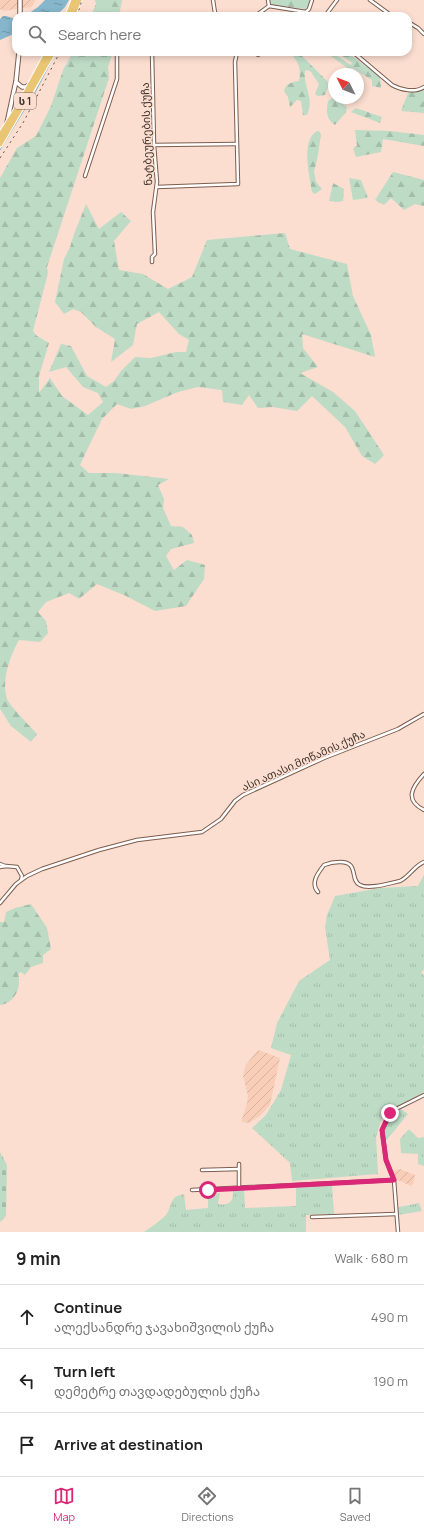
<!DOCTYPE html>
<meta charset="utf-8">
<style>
:root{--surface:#fff;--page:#f6f6f6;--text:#222;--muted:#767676;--line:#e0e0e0;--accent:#db2777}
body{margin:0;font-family:Manrope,"Noto Sans Georgian",sans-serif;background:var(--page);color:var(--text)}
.compass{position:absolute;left:328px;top:68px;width:36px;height:36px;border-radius:50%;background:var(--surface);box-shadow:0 2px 6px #0003;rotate:312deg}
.stop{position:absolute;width:12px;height:12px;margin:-9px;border:3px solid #db2777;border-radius:50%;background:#fff}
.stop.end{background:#db2777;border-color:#fff;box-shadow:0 1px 4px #0008}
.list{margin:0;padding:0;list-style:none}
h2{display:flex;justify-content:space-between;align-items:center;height:52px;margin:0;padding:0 16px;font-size:17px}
h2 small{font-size:13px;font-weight:400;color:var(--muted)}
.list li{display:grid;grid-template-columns:26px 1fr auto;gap:12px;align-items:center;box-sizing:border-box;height:64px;padding:0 16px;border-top:1px solid var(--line)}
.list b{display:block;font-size:15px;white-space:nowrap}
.list p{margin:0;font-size:13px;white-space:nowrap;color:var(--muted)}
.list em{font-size:13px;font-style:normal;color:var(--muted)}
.icon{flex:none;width:22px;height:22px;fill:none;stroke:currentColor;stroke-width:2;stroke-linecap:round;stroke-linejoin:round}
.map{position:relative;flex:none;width:424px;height:1232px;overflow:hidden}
.search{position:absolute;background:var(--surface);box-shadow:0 2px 6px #0003;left:12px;right:12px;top:12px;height:44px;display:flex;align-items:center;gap:10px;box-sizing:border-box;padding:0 14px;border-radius:12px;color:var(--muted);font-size:15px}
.sheet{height:244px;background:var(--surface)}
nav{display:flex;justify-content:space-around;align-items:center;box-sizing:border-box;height:56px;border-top:1px solid var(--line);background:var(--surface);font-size:11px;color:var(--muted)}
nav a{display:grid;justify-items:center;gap:2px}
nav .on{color:var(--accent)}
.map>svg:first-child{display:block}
.industrial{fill:url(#industrial-furrows)}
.grass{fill:url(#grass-tufts)}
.forest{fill:url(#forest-firs)}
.cemetery{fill:url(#cemetery-stones)}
.water{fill:url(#water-ripples)}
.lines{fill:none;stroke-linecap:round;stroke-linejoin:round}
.stream{stroke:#86b6cb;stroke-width:1}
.minor-casing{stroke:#7c5d4e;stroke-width:4.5}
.tertiary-casing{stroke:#7c5d4e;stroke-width:5.5}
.motorway-casing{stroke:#fff;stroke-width:7}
.minor{stroke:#fff;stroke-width:2.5}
.tertiary{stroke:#fff;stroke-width:3.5}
.motorway{stroke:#eac674;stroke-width:5}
.rail{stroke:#65544c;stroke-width:1;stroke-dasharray:2 4;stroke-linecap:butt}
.route{stroke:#db2777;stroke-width:5}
.labels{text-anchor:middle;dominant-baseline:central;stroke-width:3;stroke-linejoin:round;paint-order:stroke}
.shield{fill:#fbded0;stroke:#7a675e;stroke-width:1}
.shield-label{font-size:10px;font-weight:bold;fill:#42342d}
.street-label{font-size:11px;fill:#42342d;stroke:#fbded0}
</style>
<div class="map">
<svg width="424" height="1232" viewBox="0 0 424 1232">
<defs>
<pattern id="industrial-furrows" width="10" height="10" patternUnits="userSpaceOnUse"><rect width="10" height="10" fill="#f9ceb9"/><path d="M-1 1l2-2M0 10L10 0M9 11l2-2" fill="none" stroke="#d7b29f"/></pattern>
<pattern id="grass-tufts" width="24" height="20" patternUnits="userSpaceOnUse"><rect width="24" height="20" fill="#bedbc6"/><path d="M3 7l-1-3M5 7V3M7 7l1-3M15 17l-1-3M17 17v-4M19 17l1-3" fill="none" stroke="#a4bdaa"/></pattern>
<pattern id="forest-firs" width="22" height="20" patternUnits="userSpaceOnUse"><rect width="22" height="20" fill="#bedbc6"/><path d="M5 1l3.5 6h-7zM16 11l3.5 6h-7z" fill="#a4bdaa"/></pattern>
<pattern id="cemetery-stones" width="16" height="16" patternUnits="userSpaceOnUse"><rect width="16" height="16" fill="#bedbc6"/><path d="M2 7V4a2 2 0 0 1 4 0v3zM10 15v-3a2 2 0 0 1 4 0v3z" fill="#a4bdaa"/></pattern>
<pattern id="water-ripples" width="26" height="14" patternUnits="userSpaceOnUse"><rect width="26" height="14" fill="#86b6cb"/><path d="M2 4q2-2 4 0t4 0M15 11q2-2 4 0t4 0" fill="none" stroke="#6f95a5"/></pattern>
</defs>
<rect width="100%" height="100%" fill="#fbded0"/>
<g class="industrial">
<polygon points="0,0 35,0 32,7 4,11 0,9"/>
<polygon points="258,1050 280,1058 270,1105 260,1116 249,1123 242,1122 242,1119 247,1103 248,1096 243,1076 245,1066"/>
<polygon points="400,1169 415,1175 413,1184 411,1186 396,1179 391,1171"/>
</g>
<g class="grass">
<polygon points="424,875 424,969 421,973 424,975 424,1046 423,1047 424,1048 424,1092 383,1114 376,1137 378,1174 292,1181 290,1163 252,1128 266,1115 281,1090 291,1055 271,1048 277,1023 299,981 330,960 325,927 327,915 335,896 380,888 418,886"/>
<path d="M401,1109l7,5 -23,28c-2,-10 -1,-22 7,-29 2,-2 7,-3 9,-4z"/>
<polygon points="409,1129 418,1138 424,1137 424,1166 418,1164 418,1154 401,1153 400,1139"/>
<path d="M332,1185l2,29 -28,1v17h-162c7,-5 15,-10 21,-16 9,-10 2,-19 19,-22l2,16 22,-2v-14l12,-1 -2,11c10,2 16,-2 15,-13l11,-2 1,19 51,-2v-20z"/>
<polygon points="419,1203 422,1211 398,1215 398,1208 399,1207"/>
</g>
<g class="forest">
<polygon points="95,0 122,0 119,16 91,16 96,4"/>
<polygon points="270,0 311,0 306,9 271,5"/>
<path d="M73,52h40l-5,15 1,11 -62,189 1,6 -15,58 4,5 12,7 -10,33v17l11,-15 12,18 26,19 15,-13 -5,-9 -15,-6 -17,-20 -17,5 12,-28 10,2 16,30 19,11 8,-6 7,-10 14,-14 16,1 25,-6h10l3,-12 -10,-6 -20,-22 -22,12 -4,21 -22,17 4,-23 -19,-12 -15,-15 -8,-3 -9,5 -9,-12 9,-43 6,-12 4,-13 12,-30 13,25 22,-17 10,9 -17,20 5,29 24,4 25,15 24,-12 15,-37 78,-7 5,16 57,15 6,32 18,39 4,22 -73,-23 1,14 15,19 -18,6 33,19 22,19 29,44 -9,9 -13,-8 -17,-29 -33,-31 -15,15 -24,-4 -15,1 -9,-13 -7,10 -19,-3 -1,-12 -24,-3 -20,5 -33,14 -14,3 -14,-5 -15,15 -22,46 9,8h27l53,6 -11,6 6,14 -1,9 8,18 12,1 9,8 2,8 -23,6 -5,7 8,14 13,-10 18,5 -1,14 -18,27 -31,5 -29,-15 -29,-12 -18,15 -10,-6 -23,9 -8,10 8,9 2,12 -8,9 -21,-2c-9,16 -19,43 -11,61 5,8 22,25 29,33l-6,8 -20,-16 -11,-17v-531l17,-30 19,-12 15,-30 12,-36z"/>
<path d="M290,52h8l29,29 2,4 -4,10 -7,1 -3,-2 4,-10 -8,-12 -3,-2 -3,1c-2,16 10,28 2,44h-4l-2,-14 -4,-1 -7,7 -2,-10 -4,-6c2,-8 8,-9 15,-10 3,-13 -1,-19 -9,-29z"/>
<polygon points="325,52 331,52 351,65 352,63 337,52 346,52 380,76 381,88 372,86 372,80 352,68 349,69"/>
<polygon points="424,88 424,113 401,111 408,93"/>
<path d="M334,97l13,10 -1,5 -11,13c-9,-6 -9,-14 -7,-24z"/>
<polygon points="356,108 382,117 380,123 351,112"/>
<polygon points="355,130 390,131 424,135 424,146 383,139 381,152 356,157 353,148 357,146"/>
<path d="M317,131l3,1 1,3 -4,25 -3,11 2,11 6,7 -7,5 -3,-2c-2,-16 -12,-51 5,-61z"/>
<polygon points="393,172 424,180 424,206 415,204 404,210 391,198 384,205 375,200"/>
<polygon points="349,178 361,180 368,198 353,200"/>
<polygon points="333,183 344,189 343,201 338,202 329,201"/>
<path d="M31,904l16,24 4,21 -8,6v8l-12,4 -6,8 -4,-3 -3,2c4,12 -3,30 -18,31v-83h4l2,-10 9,-4z"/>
</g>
<polygon class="cemetery" points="0,1152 7,1165 6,1216 0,1222"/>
<g class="water">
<polygon points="45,0 69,0 65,7 56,16 25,16 38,7"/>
<polygon points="3,16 6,16 16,19 16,33 0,40 0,19"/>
</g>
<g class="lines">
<g class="stream">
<polyline points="75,16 82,0"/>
<polyline points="0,150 26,107 30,102 56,52"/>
</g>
<defs>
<g id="minor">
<polyline points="268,0 269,6"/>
<polyline points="370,0 392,16"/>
<polyline points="269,6 306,12"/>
<polyline points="306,12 309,9 312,0"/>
<polyline points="306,12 309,16"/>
<polyline points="212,16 215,13 213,0"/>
<polyline points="257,16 258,14 269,6"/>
<polyline points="325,16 337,0"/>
<polyline points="408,22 418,28 424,34"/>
<polyline points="255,52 258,55 262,52"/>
<path d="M353,52l39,33c9,5 23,8 32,2"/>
<polyline points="154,145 237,144"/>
<polyline points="85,176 117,79 117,52"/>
<polyline points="157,187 238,184 235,62 237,52"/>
<polyline points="152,262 152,257 155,254 153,212 157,182 154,145 152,52"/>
<path d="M424,774c-12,13 -20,26 0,36"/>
<polyline points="0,864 5,866"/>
<polyline points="0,867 6,866 17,867 22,876 21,880"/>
<path d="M318,892c-8,-9 0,-19 6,-27 5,-2 10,-3 15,-3 21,-1 10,18 21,23 9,5 30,-2 40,-4 9,-4 14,-15 24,-19"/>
<polyline points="0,903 16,884 27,876 42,869 99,850 137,840 202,832 221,819 235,801 243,795 324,758 398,729 424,714"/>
<polyline points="239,1164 239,1188"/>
<polyline points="202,1170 239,1169"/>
<polyline points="192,1190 394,1180"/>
<polyline points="312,1217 396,1214"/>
<polyline points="398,1232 394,1180 386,1160 382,1130 390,1113 396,1109 424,1095"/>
</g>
<g id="tertiary">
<polyline points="20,0 20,16"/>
<polyline points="16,82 22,87 26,87 29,85"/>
<polyline points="7,123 16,81 19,52"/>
</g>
<g id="motorway">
<polyline points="68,16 74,0"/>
<polyline points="72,16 79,0"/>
<polyline points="21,102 48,52"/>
<polyline points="0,136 17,109"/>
<polyline points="0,144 53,52"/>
</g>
</defs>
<use href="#minor" class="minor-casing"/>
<use href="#tertiary" class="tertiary-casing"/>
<use href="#motorway" class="motorway-casing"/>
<use href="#minor" class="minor"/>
<use href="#tertiary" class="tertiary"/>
<use href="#motorway" class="motorway"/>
<g class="rail">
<polyline points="77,16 82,0"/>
<polyline points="0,158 23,123 60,52"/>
</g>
</g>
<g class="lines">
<polyline class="route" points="208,1190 394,1180 386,1160 382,1130 390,1113"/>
</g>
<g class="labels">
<rect class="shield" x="14" y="93" width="22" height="16" rx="3"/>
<g class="shield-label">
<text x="25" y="101">ს 1</text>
</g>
<g class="street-label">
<text transform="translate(146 134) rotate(-92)">ნატბეურების ქუჩა</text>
<text transform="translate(303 760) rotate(-24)">ასი ათასი მოწამის ქუჩა</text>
</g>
</g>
</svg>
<svg class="compass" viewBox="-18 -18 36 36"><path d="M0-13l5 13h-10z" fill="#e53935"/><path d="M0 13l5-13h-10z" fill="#767676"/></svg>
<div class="stop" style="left:208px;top:1190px"></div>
<div class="stop end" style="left:390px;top:1113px"></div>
<div class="search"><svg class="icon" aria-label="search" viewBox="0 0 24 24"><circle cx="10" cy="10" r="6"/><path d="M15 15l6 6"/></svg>Search here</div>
</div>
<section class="sheet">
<h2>9 min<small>Walk · 680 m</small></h2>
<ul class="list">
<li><svg class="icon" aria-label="ahead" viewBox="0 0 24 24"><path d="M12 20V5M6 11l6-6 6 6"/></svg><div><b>Continue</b><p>ალექსანდრე ჯავახიშვილის ქუჩა</p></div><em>490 m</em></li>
<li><svg class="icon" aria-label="left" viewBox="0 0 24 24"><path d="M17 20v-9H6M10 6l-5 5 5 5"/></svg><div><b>Turn left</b><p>დემეტრე თავდადებულის ქუჩა</p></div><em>190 m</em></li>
<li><svg class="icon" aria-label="arrive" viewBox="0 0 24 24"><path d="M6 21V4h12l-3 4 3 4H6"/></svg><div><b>Arrive at destination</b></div></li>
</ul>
</section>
<nav>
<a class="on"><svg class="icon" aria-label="map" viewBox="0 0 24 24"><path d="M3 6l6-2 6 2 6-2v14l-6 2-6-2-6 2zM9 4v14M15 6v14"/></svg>Map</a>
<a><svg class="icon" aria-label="directions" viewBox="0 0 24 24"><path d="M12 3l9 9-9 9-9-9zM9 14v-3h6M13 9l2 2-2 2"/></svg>Directions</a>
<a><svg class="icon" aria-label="saved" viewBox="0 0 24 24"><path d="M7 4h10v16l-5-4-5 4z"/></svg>Saved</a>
</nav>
